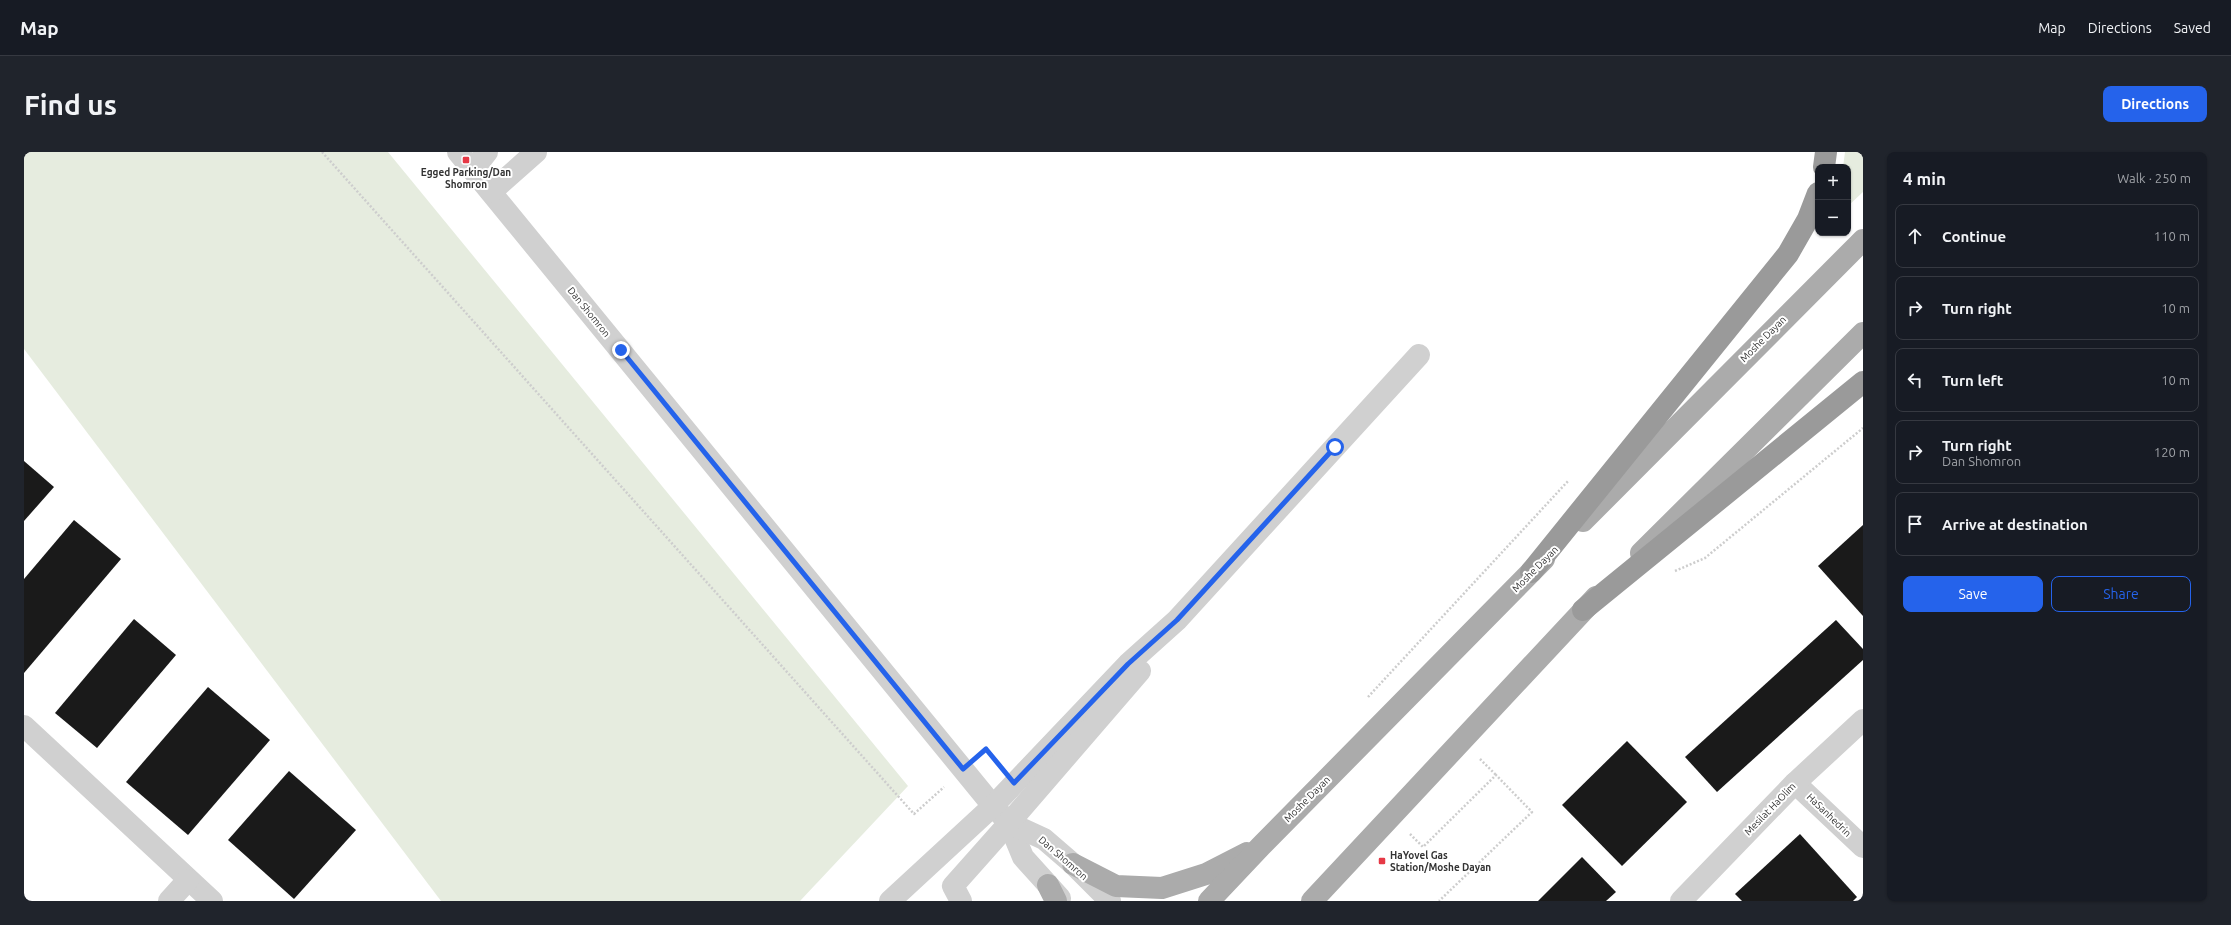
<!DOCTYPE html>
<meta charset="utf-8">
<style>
:root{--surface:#171b24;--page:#20242c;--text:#f1f3f6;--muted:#9ea1a6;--line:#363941;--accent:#2563eb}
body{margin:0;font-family:Ubuntu,sans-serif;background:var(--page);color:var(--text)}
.controls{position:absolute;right:12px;top:12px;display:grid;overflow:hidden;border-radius:8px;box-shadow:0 1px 3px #0004}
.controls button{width:36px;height:36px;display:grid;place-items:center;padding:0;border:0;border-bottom:1px solid var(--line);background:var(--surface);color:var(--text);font:20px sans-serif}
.stop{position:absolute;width:12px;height:12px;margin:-9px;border:3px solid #2563eb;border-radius:50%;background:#fff}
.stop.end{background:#2563eb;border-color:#fff;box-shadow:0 1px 4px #0008}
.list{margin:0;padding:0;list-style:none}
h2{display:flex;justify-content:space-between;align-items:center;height:52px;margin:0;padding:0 16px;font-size:17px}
h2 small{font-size:13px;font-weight:400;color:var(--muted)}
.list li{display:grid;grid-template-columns:26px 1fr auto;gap:12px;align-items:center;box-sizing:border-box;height:64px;margin:0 8px 8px;padding:0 8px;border:1px solid var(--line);border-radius:8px}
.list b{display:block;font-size:15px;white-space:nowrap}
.list p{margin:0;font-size:13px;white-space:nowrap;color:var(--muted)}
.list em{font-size:13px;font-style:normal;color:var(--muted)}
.actions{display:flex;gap:8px;padding:12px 16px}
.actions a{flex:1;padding:9px 0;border:1px solid var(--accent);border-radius:8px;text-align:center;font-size:14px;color:var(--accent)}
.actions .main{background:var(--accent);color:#fff}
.icon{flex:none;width:22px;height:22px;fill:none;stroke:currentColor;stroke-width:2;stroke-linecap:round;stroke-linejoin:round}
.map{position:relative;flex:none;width:1839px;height:749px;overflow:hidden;border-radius:8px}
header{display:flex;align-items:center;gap:24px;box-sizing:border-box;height:56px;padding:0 20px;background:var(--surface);border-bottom:1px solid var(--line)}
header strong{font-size:19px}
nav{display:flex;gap:22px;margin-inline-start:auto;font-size:14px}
.intro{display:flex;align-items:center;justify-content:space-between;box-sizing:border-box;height:96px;padding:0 24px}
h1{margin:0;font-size:28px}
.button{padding:10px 18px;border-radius:8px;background:var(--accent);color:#fff;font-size:14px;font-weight:700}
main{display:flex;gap:24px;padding:0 24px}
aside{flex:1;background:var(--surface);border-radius:8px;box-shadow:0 1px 3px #0004}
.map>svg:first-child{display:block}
.green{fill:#e6ecdf}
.building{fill:#1a1a1a}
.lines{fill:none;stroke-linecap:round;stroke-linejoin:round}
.path{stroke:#cdcdcd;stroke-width:2.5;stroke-dasharray:2 2;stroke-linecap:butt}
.minor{stroke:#d0d0d0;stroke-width:22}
.major{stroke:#ababab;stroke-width:22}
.highway{stroke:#9a9a9a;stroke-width:22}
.route{stroke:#2563eb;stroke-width:5}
.poi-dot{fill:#e63946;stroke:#fff;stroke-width:1.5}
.labels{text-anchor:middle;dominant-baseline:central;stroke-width:4;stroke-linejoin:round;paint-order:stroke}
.poi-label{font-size:10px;font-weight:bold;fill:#333;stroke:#fff}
.street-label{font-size:10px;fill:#333;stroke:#fff}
</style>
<header>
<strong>Map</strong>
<nav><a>Map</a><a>Directions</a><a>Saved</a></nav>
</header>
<div class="intro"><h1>Find us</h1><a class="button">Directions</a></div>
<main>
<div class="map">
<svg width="1839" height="749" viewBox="0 0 1839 749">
<rect width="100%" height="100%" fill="#fff"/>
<g class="green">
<polygon points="0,0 364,0 884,634 776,749 417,749 0,197"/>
<polygon points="1821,0 1839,0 1839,40 1824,54 1824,15 1819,15"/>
</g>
<g class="building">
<polygon points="0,309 30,335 0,369"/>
<polygon points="50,368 97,407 0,521 0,427"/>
<polygon points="1839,373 1839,464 1794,414"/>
<polygon points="110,467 152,503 73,596 31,561"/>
<polygon points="1812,468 1839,497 1839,508 1693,640 1661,605"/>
<polygon points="184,535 246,588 164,683 102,630"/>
<polygon points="1603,589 1663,650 1598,714 1538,653"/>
<polygon points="265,619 332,678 270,747 204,688"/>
<polygon points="1776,682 1833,745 1829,749 1718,749 1711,742"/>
<polygon points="1558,705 1592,740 1582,749 1514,749"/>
</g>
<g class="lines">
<g class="path">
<polyline points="298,0 890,662 920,635"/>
<polyline points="1651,419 1681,406 1839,276"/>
<polyline points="1344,545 1545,328"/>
<polyline points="959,599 962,597 974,611"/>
<polyline points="1456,607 1472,623"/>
<polyline points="1386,682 1399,695 1472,623 1508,660 1415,749"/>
</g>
<g class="minor">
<polyline points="434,0 969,654 985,671 999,705 1036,746"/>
<polyline points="449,18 463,0"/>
<polyline points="467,40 512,0"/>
<polyline points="0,574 188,749"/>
<polyline points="1771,631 1839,695"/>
<polyline points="985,671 1020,687 1049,712 1086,749"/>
<polyline points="145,749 164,728"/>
<polyline points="866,749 969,654 1104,512 1153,468 1395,203"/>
<polyline points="937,749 929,734 985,671 1116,519"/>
<polyline points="1657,749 1771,631 1839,568"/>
</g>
<g class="major">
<polyline points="1559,369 1839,88"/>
<polyline points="1617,401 1839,181"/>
<polyline points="1049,712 1092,734 1138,736 1182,722 1223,701"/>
<polyline points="1024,733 1032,749"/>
<polyline points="1185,749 1237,694 1520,407"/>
<polyline points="1288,749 1572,445"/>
</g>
<g class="highway">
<polyline points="1800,15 1802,0"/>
<polyline points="1507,420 1764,102 1784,67 1794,41"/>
<polyline points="1559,458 1839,230"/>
</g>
</g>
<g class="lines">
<polyline class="route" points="597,198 939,617 962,597 990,631 1104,512 1153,468 1311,295"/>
</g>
<g class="poi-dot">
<rect x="438" y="4" width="8" height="8" rx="2"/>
<rect x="1354" y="705" width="8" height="8" rx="2"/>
</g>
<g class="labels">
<g class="poi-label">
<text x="442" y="20">Egged Parking/Dan<tspan x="442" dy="12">Shomron</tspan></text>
<text x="1366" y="703" text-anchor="start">HaYovel Gas<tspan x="1366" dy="12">Station/Moshe Dayan</tspan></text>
</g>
<g class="street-label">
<text transform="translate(565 160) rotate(51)">Dan Shomron</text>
<text transform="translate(1739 187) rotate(-45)">Moshe Dayan</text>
<text transform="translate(1511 417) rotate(-45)">Moshe Dayan</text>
<text transform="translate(1283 647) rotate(-45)">Moshe Dayan</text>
<text transform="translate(1746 657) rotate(-46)">Mesilat HaOlim</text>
<text transform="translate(1805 663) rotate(44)">HaSanhedrin</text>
<text transform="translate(1039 706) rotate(41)">Dan Shomron</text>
</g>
</g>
</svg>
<div class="controls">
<button>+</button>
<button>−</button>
</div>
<div class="stop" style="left:1311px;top:295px"></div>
<div class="stop end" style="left:597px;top:198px"></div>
</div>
<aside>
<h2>4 min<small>Walk · 250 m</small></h2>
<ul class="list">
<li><svg class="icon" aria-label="ahead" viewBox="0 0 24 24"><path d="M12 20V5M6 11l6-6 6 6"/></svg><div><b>Continue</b></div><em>110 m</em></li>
<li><svg class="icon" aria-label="right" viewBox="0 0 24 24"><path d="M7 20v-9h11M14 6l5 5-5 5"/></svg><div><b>Turn right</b></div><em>10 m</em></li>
<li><svg class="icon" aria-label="left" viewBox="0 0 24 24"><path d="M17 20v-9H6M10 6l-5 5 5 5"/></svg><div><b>Turn left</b></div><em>10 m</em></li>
<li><svg class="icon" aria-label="right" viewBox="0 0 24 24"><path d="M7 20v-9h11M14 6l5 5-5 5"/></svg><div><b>Turn right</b><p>Dan Shomron</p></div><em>120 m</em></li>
<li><svg class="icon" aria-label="arrive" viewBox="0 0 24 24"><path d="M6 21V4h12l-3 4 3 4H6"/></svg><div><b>Arrive at destination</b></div></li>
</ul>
<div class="actions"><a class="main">Save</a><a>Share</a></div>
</aside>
</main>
